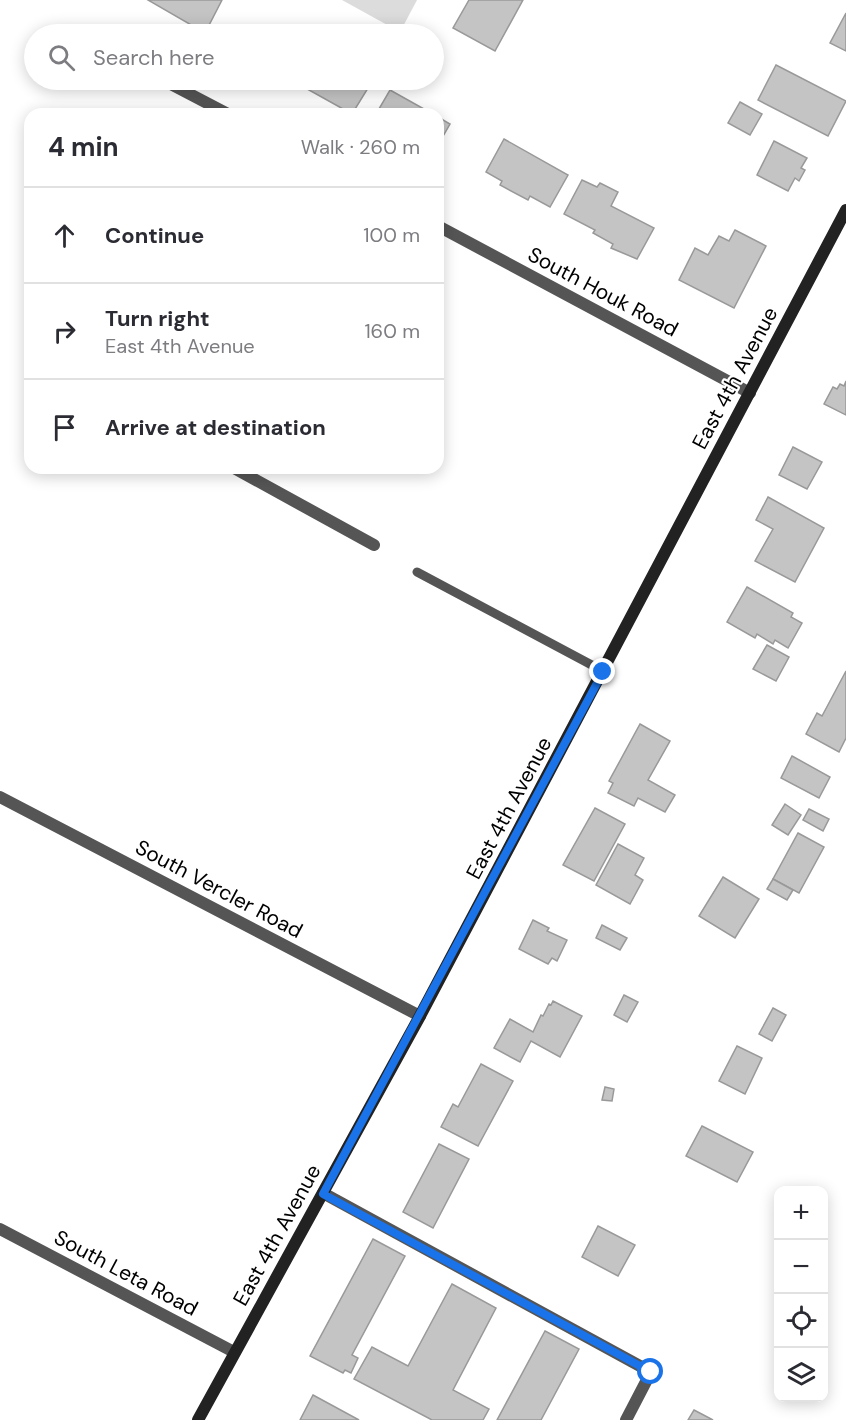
<!DOCTYPE html>
<meta charset="utf-8">
<style>
:root{--surface:#fff;--page:#f7f7f7;--text:#2b2b33;--muted:#7c7c81;--line:#e1e1e2}
body{margin:0;font-family:"DM Sans",sans-serif;background:var(--page);color:var(--text)}
.controls{position:absolute;right:18px;bottom:18px;display:grid;overflow:hidden;border-radius:12px;box-shadow:0 3px 15px #0003}
.controls button{width:54px;height:54px;display:grid;place-items:center;padding:0;border:0;border-bottom:2px solid var(--line);background:var(--surface);color:var(--text);font:30px sans-serif}
.stop{position:absolute;width:18px;height:18px;margin:-14px;border:4px solid #1a73e8;border-radius:50%;background:#fff}
.stop.end{background:#1a73e8;border-color:#fff;box-shadow:0 2px 6px #0008}
.list{margin:0;padding:0;list-style:none}
h2{display:flex;justify-content:space-between;align-items:center;height:78px;margin:0;padding:0 24px;font-size:26px}
h2 small{font-size:20px;font-weight:400;color:var(--muted)}
.list li{display:grid;grid-template-columns:39px 1fr auto;gap:18px;align-items:center;box-sizing:border-box;height:96px;padding:0 24px;border-top:2px solid var(--line)}
.list b{display:block;font-size:22px;white-space:nowrap}
.list p{margin:0;font-size:20px;white-space:nowrap;color:var(--muted)}
.list em{font-size:20px;font-style:normal;color:var(--muted)}
.icon{flex:none;width:33px;height:33px;fill:none;stroke:currentColor;stroke-width:2;stroke-linecap:round;stroke-linejoin:round}
.map{position:relative;flex:none;width:846px;height:1420px;overflow:hidden}
.search{position:absolute;background:var(--surface);box-shadow:0 3px 15px #0003;left:24px;top:24px;width:420px;height:66px;display:flex;align-items:center;gap:15px;box-sizing:border-box;padding:0 21px;border-radius:33px;color:var(--muted);font-size:22px}
.panel{position:absolute;background:var(--surface);box-shadow:0 3px 15px #0003;left:24px;top:108px;width:420px;height:366px;border-radius:18px}
.map>svg:first-child{display:block}
.green{fill:#dcdcdc}
.building{fill:#c4c4c4;stroke:#999;stroke-width:1.5}
.lines{fill:none;stroke-linecap:round;stroke-linejoin:round}
.lane{stroke:#555;stroke-width:9}
.street{stroke:#555;stroke-width:12}
.secondary{stroke:#222;stroke-width:12}
.route{stroke:#1a73e8;stroke-width:8}
.labels{text-anchor:middle;dominant-baseline:central;stroke-width:4.5;stroke-linejoin:round;paint-order:stroke}
.street-label{font-size:21px;fill:#000;stroke:#fff}
</style>
<div class="map">
<svg width="846" height="1420" viewBox="0 0 846 1420">
<rect width="100%" height="100%" fill="#fff"/>
<polygon class="green" points="342,0 417,0 400,32"/>
<g class="building">
<polygon points="148,0 222,0 205,33"/>
<polygon points="469,0 523,0 495,51 453,28"/>
<polygon points="846,13 846,51 830,43"/>
<polygon points="776,65 846,101 828,136 758,100"/>
<polygon points="291,80 373,80 352,114"/>
<polygon points="390,90 433,114 376,114"/>
<polygon points="740,102 762,114 750,135 728,123"/>
<polygon points="438,117 450,124 438,145"/>
<polygon points="504,139 568,175 550,207 530,196 528,200 500,185 502,181 486,172"/>
<polygon points="774,141 807,158 801,168 805,170 799,181 795,178 788,191 757,175"/>
<polygon points="582,180 597,187 600,183 618,192 611,206 654,228 637,259 611,248 613,244 593,233 595,230 564,214"/>
<polygon points="735,230 766,246 734,308 679,280 695,248 708,255 719,236 729,241"/>
<polygon points="846,381 846,415 824,404 833,387 837,389 840,384 844,386"/>
<polygon points="793,447 822,462 807,489 779,475"/>
<polygon points="768,497 824,528 795,582 755,561 773,529 756,520"/>
<polygon points="747,587 793,613 791,617 802,623 788,648 775,640 773,644 757,634 755,638 727,622"/>
<polygon points="767,645 789,657 776,681 753,669"/>
<polygon points="846,671 846,738 839,752 806,734 817,713 822,716"/>
<polygon points="640,724 670,741 648,780 675,795 665,812 638,798 634,806 608,793 613,783 609,781"/>
<polygon points="792,756 830,777 819,798 781,778"/>
<polygon points="785,804 801,815 788,835 772,825"/>
<polygon points="595,808 625,824 594,881 563,865"/>
<polygon points="809,809 829,819 823,831 803,820"/>
<polygon points="798,833 824,847 799,893 773,879"/>
<polygon points="618,844 644,858 635,875 643,880 630,904 596,885"/>
<polygon points="723,877 759,899 735,938 699,916"/>
<polygon points="773,879 793,890 787,900 767,889"/>
<polygon points="533,920 549,928 547,931 567,940 557,961 552,958 548,964 519,949"/>
<polygon points="602,925 627,938 620,950 596,938"/>
<polygon points="624,995 638,1002 627,1022 614,1015"/>
<polygon points="553,1001 582,1016 560,1057 531,1041 520,1062 494,1048 510,1019 533,1032 541,1015 543,1016 549,1004 551,1005"/>
<polygon points="773,1008 786,1015 772,1041 759,1034"/>
<polygon points="737,1046 762,1058 745,1094 719,1081"/>
<polygon points="481,1064 513,1081 478,1146 441,1127 453,1104 458,1107"/>
<polygon points="605,1087 614,1089 612,1101 602,1100"/>
<polygon points="702,1126 753,1152 737,1182 686,1156"/>
<polygon points="439,1144 469,1159 433,1228 403,1212"/>
<polygon points="598,1226 635,1245 618,1276 582,1257"/>
<polygon points="373,1239 405,1256 352,1355 358,1358 351,1373 345,1370 343,1373 310,1356"/>
<polygon points="452,1284 496,1308 453,1390 489,1409 483,1420 432,1420 354,1379 372,1347 408,1366"/>
<polygon points="545,1331 579,1349 541,1420 497,1420"/>
<polygon points="313,1395 359,1420 300,1420"/>
<polygon points="694,1410 713,1420 688,1420"/>
</g>
<g class="lines">
<polyline class="lane" points="417,572 603,671"/>
<g class="street">
<polyline points="163,80 228,114"/>
<polyline points="438,226 750,393"/>
<polyline points="234,468 374,545"/>
<polyline points="0,797 420,1016"/>
<polyline points="323,1193 651,1372 626,1420"/>
<polyline points="0,1229 234,1352"/>
</g>
<polyline class="secondary" points="198,1420 420,1016 846,210"/>
</g>
<g class="lines">
<polyline class="route" points="603,672 323,1194 651,1372"/>
</g>
<g class="labels">
<g class="street-label">
<text transform="translate(603 292) rotate(28)">South Houk Road</text>
<text transform="translate(735 378) rotate(-62)">East 4th Avenue</text>
<text transform="translate(509 808) rotate(-62)">East 4th Avenue</text>
<text transform="translate(219 889) rotate(28)">South Vercler Road</text>
<text transform="translate(277 1235) rotate(-61)">East 4th Avenue</text>
<text transform="translate(126 1273) rotate(28)">South Leta Road</text>
</g>
</g>
</svg>
<div class="controls">
<button>+</button>
<button>−</button>
<button><svg class="icon" aria-label="locate" viewBox="0 0 24 24"><circle cx="12" cy="12" r="6"/><path d="M12 2v4M12 18v4M2 12h4M18 12h4"/></svg></button>
<button><svg class="icon" aria-label="layers" viewBox="0 0 24 24"><path d="M12 4l9 5-9 5-9-5zM3 14l9 5 9-5"/></svg></button>
</div>
<div class="stop" style="left:651px;top:1372px"></div>
<div class="stop end" style="left:603px;top:672px"></div>
<div class="search"><svg class="icon" aria-label="search" viewBox="0 0 24 24"><circle cx="10" cy="10" r="6"/><path d="M15 15l6 6"/></svg>Search here</div>
<section class="panel">
<h2>4 min<small>Walk · 260 m</small></h2>
<ul class="list">
<li><svg class="icon" aria-label="ahead" viewBox="0 0 24 24"><path d="M12 20V5M6 11l6-6 6 6"/></svg><div><b>Continue</b></div><em>100 m</em></li>
<li><svg class="icon" aria-label="right" viewBox="0 0 24 24"><path d="M7 20v-9h11M14 6l5 5-5 5"/></svg><div><b>Turn right</b><p>East 4th Avenue</p></div><em>160 m</em></li>
<li><svg class="icon" aria-label="arrive" viewBox="0 0 24 24"><path d="M6 21V4h12l-3 4 3 4H6"/></svg><div><b>Arrive at destination</b></div></li>
</ul>
</section>
</div>
